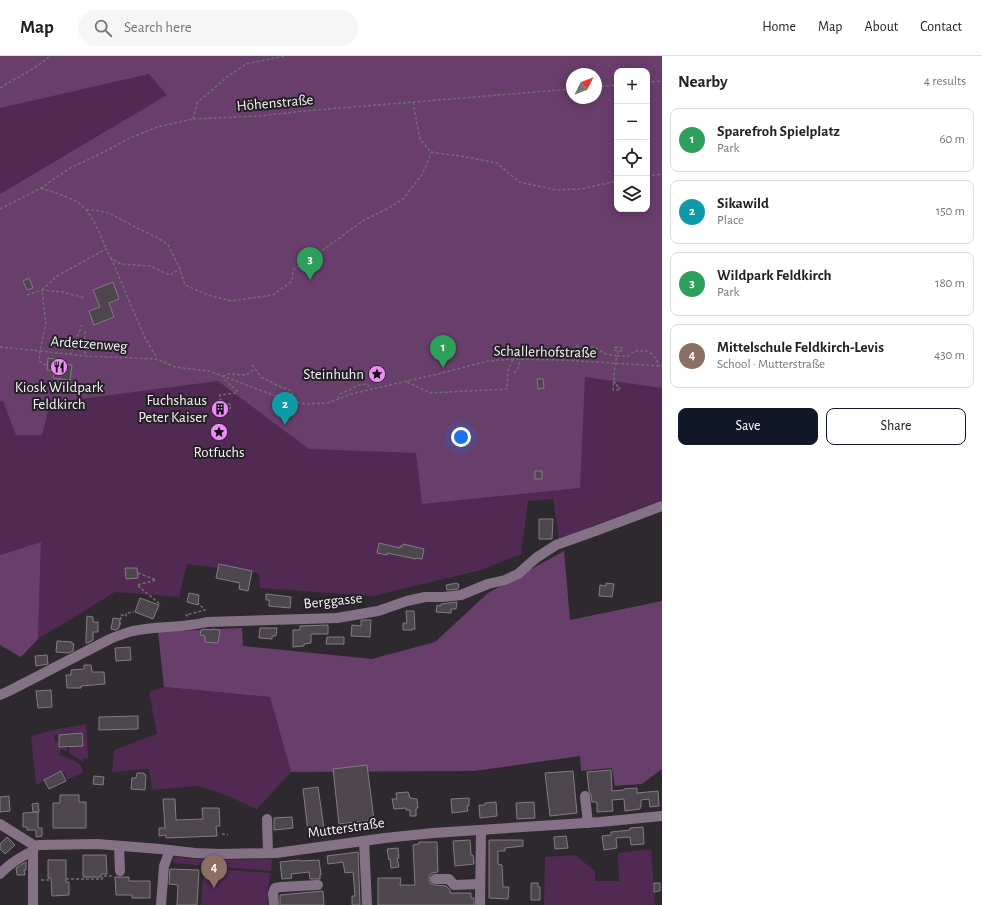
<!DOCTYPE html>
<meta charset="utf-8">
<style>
:root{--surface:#fff;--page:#f6f6f6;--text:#222;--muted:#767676;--line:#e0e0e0;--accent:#111827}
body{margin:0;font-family:"Alegreya Sans",sans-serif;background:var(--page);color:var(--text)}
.controls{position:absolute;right:12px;top:12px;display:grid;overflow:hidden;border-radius:8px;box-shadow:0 2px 10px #0003}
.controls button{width:36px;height:36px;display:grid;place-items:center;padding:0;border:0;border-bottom:1px solid var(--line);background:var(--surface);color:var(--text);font:20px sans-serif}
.compass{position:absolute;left:566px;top:12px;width:36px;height:36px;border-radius:50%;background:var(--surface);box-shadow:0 2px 10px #0003;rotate:47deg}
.you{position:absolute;left:461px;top:381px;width:14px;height:14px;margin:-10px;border:3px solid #fff;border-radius:50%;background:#1a73e8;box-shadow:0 0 0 6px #1a73e833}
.badge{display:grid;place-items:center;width:26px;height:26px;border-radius:50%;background:var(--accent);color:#fff;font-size:13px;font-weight:700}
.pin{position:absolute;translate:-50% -33px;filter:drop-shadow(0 1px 2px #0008)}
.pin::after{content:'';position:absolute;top:21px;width:14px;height:12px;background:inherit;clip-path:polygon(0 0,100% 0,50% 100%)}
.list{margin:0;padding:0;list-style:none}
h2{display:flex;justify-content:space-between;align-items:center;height:52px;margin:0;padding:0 16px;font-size:17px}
h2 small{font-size:13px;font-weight:400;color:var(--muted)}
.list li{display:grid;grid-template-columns:26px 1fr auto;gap:12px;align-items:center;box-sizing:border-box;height:64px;margin:0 8px 8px;padding:0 8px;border:1px solid var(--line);border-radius:8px}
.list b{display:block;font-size:15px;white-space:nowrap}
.list p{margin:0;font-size:13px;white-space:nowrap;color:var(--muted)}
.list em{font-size:13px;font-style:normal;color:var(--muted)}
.actions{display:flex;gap:8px;padding:12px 16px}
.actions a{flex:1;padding:9px 0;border:1px solid var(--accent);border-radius:8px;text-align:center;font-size:14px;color:var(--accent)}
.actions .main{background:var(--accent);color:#fff}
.icon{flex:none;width:22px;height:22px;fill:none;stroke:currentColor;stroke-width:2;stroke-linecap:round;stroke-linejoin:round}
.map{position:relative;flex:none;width:662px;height:849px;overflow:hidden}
header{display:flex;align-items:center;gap:24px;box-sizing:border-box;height:56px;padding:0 20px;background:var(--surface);border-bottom:1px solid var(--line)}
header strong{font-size:19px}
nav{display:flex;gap:22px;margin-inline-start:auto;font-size:14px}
.search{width:280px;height:36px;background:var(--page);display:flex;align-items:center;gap:10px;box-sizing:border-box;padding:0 14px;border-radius:22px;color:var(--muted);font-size:15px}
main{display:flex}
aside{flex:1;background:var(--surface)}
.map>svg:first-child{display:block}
.green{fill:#502a53}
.forest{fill:#683e6b;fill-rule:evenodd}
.building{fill:#4d474d;stroke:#827c83}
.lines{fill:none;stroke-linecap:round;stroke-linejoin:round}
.path{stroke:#716d72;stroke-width:1.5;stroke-dasharray:3 2;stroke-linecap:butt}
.minor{stroke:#857186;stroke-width:10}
.labels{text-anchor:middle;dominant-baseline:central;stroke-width:4;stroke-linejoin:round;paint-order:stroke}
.street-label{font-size:15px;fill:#f6f3f7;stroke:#242025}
.poi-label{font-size:15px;fill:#f6f3f7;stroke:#242025;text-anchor:end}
</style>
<header>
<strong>Map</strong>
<div class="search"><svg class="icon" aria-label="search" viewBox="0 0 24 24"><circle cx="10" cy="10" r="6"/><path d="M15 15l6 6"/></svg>Search here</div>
<nav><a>Home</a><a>Map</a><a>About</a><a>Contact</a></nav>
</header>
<main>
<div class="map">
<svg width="662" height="849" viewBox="0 0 662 849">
<rect width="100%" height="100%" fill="#2e292e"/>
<g class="green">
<polygon points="136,3 662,298 662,444 559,483 553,443 528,445 521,498 481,514 373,540 260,532 259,517 187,508 179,541 115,536 38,583 41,486 0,499 0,30"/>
<polygon points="164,631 270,641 291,716 257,753 220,737 199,730 152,734 149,713 112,716 114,694 157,678 149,636"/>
<path d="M86,668l2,35 -5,-1v4l-14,-9v-6l13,-1 -1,-12 -27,1 1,7h4l1,5h6l1,4 -6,-2 -2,6c8,2 22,7 24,15l-1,3 -15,7 -2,-7 -4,-2 -9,4 1,1 -15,8 -2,-1 -5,-47 27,-7z"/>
<polygon points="651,793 655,849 544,849 545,801 575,799 595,815 595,825 619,825 618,797"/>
<polygon points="174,801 207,804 272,803 271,815 173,807"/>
<polygon points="204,812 270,817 267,849 201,849"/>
</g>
<g class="forest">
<path d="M0,0h662v332l-77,-11 -5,111 -158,16 -6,-51 -107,-4 -91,-68 -168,22 -8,32h-26l-13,-34h-3v-207l167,-99 -18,-21 -149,34zM617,15h30v138h-30zM572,18h24v24h-24z"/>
<polygon points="41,486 38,583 21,601 0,589 0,499"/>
<polygon points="564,495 570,564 662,545 662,713 642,728 615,730 612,712 581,715 580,700 474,715 291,716 270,641 164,631 158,576 242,572 243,590 372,603 435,586 488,537"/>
</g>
<g class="building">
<polygon points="29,222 33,232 27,234 23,225"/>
<polygon points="113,226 119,243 109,247 114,261 94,269 89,255 100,251 93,234"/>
<polygon points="48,302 61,304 61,308 72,309 70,324 53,322 54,315 47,314"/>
<polygon points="537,323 543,323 544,332 538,333"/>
<polygon points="217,348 225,350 223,356 215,354"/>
<rect x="535" y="415" width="7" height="8"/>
<polygon points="539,463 553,463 552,483 539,483"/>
<polygon points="379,487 400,492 400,490 403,490 403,488 424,493 422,503 416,502 416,503 387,497 387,499 377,497"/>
<polygon points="219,508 252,515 248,535 239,533 240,527 216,522"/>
<polygon points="125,512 137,512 138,522 126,523"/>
<polygon points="457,527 457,528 459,528 458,533 447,534 446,529"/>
<polygon points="606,527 614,528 612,541 599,540 600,529 606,530"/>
<polygon points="189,537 199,539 198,549 187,546"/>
<polygon points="266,538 291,541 290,552 269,550 269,544 266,544"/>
<polygon points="140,542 159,549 153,563 135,556"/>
<polygon points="457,546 456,553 451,553 451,557 436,556 437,549 441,550 441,548"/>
<polygon points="406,555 414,555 415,573 412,573 412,574 403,574 403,567 407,567"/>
<polygon points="87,560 93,561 93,566 98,566 98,576 93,576 93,584 88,587 86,587 86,582"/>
<polygon points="113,562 120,563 119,572 116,574 111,573"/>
<polygon points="361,564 371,564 370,581 351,580 352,569 361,570"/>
<polygon points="328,569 328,578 311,578 311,587 304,588 304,590 293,591 293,574 300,574 300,570"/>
<polygon points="260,572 277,572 276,580 272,580 272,583 259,582"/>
<polygon points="204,573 212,574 212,573 220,574 218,587 205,586 205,580 200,579 201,574"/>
<polygon points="327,581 344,581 344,588 326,588"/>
<polygon points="57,585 72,586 72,588 74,588 73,595 68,597 56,596"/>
<polygon points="130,591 131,604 116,605 115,592"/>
<polygon points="47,599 48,608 36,610 35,600"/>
<polygon points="84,609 91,609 92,616 104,616 105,628 81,630 81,632 67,632 66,619 71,619 71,614 84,613"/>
<polygon points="51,634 52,651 38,652 36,635"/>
<polygon points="138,660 138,673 99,674 99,661"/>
<polygon points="82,677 83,690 59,691 59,679"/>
<polygon points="367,709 374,764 339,768 333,713"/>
<polygon points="611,714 612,735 624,734 624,733 637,732 637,737 658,735 659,750 650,751 649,743 641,744 641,751 640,751 640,753 625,755 624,743 612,744 613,755 597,756 597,746 592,746 591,739 589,735 587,716"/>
<polygon points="61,715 66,725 49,733 44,724"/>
<polygon points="573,715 577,757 550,760 545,717"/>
<polygon points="137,717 144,717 144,718 146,719 145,734 131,733 132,722 136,722"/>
<polygon points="94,720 104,721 103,729 93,728"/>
<polygon points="318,731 324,773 308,775 303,733"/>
<polygon points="408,736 410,742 417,743 418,752 416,752 416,760 410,760 410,754 406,754 406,752 394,753 392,743 397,743 396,737"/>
<polygon points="60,739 79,739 79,746 86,746 86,772 53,772 53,747 60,747"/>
<polygon points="9,740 10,755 0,756 0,741"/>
<polygon points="469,742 469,750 467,750 468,755 452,757 451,743"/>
<polygon points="163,743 175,743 176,764 203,763 202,752 219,752 220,770 216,770 217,780 166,782 166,779 159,780 159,772 165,772"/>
<polygon points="496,746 497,760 480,762 479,749 485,749 485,747"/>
<polygon points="534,746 535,762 517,763 516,747"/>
<polygon points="38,747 39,756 33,756 32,748"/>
<polygon points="38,756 38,772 42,772 42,780 36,781 36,774 27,774 27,771 23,771 23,757"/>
<polygon points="292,761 293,772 274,774 274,762"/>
<polygon points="643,771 644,788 631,789 630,781 616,782 617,792 604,794 602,780 611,779 611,776 630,774 630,772"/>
<polygon points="566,780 568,792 555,793 554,781"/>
<polygon points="7,781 15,789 5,798 0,793 0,788"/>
<polygon points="470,784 471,799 473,799 474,808 455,810 453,785"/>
<polygon points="489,784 523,784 523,790 505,792 505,795 498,795 498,808 502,809 503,831 509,831 508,843 489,842"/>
<polygon points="419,786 437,786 438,816 432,817 430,819 429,823 430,827 435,829 446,830 450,834 450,837 471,837 471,842 474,842 474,849 378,849 378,822 401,822 400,829 415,829 413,789 419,788"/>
<polygon points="398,792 399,802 397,802 399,811 391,812 390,803 389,804 387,793"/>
<polygon points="358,796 360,849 352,849 352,840 355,840 353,816 345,817 343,806 328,808 327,800"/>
<polygon points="83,799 106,799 107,818 101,818 101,821 83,821"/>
<polygon points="48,804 66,804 66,826 69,826 69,839 52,840 51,822 48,822"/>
<polygon points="299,804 299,805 319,804 321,819 320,819 320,823 310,823 309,816 291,818 292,822 282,823 280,806"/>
<polygon points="26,806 26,814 24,814 25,819 17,819 16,812"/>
<polygon points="170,813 199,814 197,849 177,849 178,829 169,828"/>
<polygon points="115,821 129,821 129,825 150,825 150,842 132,842 132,839 116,839"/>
<polygon points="531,827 538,827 538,831 540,831 540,844 531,844"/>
<polygon points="654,827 660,827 660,835 654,836"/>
<polygon points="323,835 324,849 280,849 280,839"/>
</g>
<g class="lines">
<g class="path">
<polyline points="647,26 662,25"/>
<polyline points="596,31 617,29"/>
<path d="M0,32c17,-11 34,-18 50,-32"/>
<polyline points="413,46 420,83 431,96 466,101 497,107 519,126 556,134 581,133 617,125"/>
<polyline points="193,63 197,47 227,21 246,8 285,0"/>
<polyline points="647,120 662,118"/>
<path d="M41,132c11,4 23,7 34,13 17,8 24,33 32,49"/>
<polyline points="0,153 41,132 70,112 98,99 130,82 157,71 193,63 259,60 304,55 572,33"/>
<polyline points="86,154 95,154 109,157 139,173 158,182 168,189 180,213 185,229 208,239 231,245 273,239 292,225 293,214 327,191 364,164 387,153 403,143 421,120 427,108 431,96"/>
<polyline points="111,202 145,282 157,302"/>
<polyline points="27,239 42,234 63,236 85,242"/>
<polyline points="85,275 85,300"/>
<polyline points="0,291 40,295 85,300 157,303 175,311 209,315 281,342 305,348 328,347 351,338 442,317 488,305 513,303 562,304 662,310"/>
<polygon points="615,291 622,292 622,295 614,294"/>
<polyline points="618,295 617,300 628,300 635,295 646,295 652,298 657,304 659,310"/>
<polyline points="70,299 82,269"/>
<polyline points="562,304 565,298 577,290 594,291 606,298 617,300 615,308 613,335"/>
<polyline points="46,309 39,305 40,295 46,267 42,234 57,220 106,193 111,202 121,208 150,210 170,219 180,213"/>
<polyline points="252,309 261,321 283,332 288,333 292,336 293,340 293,345"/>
<polyline points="514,317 518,313 520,303"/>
<polyline points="407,326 430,337 507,333 508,315 513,303"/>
<polyline points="613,326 617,327 617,334 620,334 620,332 617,332"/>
<polyline points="338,343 340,338 359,329 367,328 372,334"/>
<polyline points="223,346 231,349 229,356"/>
<polyline points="276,346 278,341"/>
<polyline points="221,349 223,346 220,343 220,339 237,337 237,335 225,324 224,320 227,318 246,319 255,313"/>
<polyline points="138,517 156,524 137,529 161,549"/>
<polyline points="188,560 186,559 205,554 198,547"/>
<polyline points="120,569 121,559 126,560 126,557 134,556"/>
<polyline points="356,766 357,776"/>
<polyline points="222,778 228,779"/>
<polyline points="66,823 102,823 103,820 113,820"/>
<polyline points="41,824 51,824"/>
</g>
<g class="minor">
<path d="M0,639l9,-4 101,-52c7,-3 15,-6 23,-8 25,-5 50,-3 74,-9l130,-4 41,-7 29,-10 18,-4h18l18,-2 27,-11 17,-4 13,-6 18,-16 20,-13 42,-15 64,-24"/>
<polyline points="585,740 588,767"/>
<polyline points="267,763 268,797"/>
<polyline points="0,768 35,790"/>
<polyline points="364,785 367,849"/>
<polyline points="35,790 39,789 97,788 160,793 195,797 219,798 276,797 385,782 433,777 600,766 662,760"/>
<polyline points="119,790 120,815"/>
<path d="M0,818c10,-11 20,-17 33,-23"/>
<polyline points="435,823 449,823 454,829 480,828"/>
<polyline points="33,849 33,795 35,790"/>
<polyline points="161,849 164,810 170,794"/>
<polyline points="274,849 273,837 275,832 281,831 318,829"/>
<polyline points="480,849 481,774"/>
</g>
</g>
<defs>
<symbol id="restaurant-disc" viewBox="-11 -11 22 22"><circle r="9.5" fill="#ef8bf7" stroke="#242025"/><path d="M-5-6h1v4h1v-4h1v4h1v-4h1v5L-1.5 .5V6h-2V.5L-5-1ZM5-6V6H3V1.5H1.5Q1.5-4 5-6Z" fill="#111"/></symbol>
<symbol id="sight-disc" viewBox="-11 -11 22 22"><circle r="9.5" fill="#ef8bf7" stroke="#242025"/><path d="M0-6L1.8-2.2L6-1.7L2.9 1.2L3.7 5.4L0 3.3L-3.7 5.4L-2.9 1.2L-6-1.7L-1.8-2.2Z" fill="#111"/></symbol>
<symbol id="building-disc" viewBox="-11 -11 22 22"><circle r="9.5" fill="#ef8bf7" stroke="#242025"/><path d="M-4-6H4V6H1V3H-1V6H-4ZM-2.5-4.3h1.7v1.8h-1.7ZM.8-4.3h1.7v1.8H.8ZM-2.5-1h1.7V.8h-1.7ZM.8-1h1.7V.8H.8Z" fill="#111"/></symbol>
</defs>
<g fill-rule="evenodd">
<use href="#restaurant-disc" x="49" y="301" width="20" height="20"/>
<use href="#sight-disc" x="367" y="308" width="20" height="20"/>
<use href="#building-disc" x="210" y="343" width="20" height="20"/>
<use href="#sight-disc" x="209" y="366" width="20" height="20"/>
</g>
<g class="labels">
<g class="street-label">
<text transform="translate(275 47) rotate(-5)">Höhenstraße</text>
<text transform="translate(89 288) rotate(4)">Ardetzenweg</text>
<text transform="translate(545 296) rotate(1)">Schallerhofstraße</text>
<text transform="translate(333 545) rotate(-6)">Berggasse</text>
<text transform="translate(346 772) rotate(-8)">Mutterstraße</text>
</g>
<g class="poi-label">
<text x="364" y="318">Steinhuhn</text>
<text x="59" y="331" text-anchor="middle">Kiosk Wildpark<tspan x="59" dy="17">Feldkirch</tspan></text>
<text x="207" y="344">Fuchshaus<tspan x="207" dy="17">Peter Kaiser</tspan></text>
<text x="219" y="396" text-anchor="middle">Rotfuchs</text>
</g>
</g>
</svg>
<div class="controls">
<button>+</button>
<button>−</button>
<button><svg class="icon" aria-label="locate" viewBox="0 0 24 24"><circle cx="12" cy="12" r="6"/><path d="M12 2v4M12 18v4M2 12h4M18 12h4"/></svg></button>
<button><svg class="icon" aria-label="layers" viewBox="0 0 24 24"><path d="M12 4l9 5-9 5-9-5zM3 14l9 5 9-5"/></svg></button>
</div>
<svg class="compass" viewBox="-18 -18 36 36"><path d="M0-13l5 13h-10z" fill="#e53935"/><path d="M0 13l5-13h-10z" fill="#767676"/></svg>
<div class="you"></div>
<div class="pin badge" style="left:443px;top:312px;background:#2e9e5b">1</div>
<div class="pin badge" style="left:285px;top:369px;background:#0f9aa8">2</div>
<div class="pin badge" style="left:310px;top:224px;background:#2e9e5b">3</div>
<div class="pin badge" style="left:214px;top:832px;background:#8d6e63">4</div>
</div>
<aside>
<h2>Nearby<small>4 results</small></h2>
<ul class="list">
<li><span class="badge" style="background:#2e9e5b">1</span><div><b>Sparefroh Spielplatz</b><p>Park</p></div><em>60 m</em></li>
<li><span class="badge" style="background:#0f9aa8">2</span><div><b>Sikawild</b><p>Place</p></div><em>150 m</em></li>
<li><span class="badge" style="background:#2e9e5b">3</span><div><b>Wildpark Feldkirch</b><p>Park</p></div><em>180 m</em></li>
<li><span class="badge" style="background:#8d6e63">4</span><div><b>Mittelschule Feldkirch-Levis</b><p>School · Mutterstraße</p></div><em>430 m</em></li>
</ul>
<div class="actions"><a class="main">Save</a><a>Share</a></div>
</aside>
</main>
